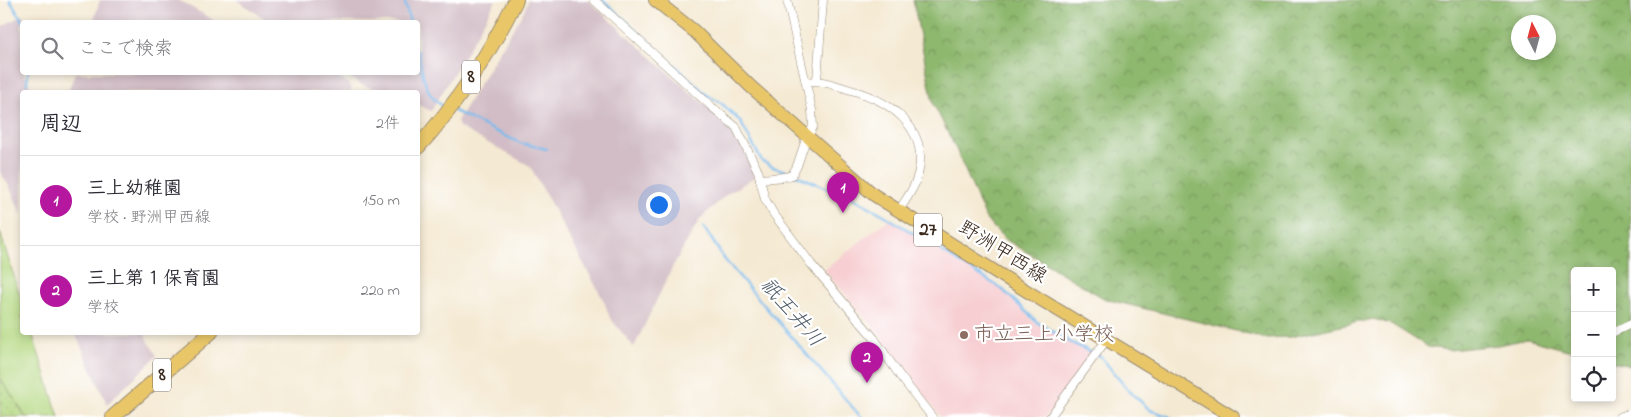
<!DOCTYPE html>
<html lang="ja">
<meta charset="utf-8">
<style>
:root{--surface:#fff;--page:#f2f2f3;--text:#2b2b33;--muted:#7c7c81;--line:#e1e1e2;--accent:#b5179e}
body{margin:0;font-family:"Indie Flower","Klee One",sans-serif;background:var(--page);color:var(--text)}
.controls{position:absolute;right:15px;bottom:15px;display:grid;overflow:hidden;border-radius:5px;box-shadow:0 2px 8px #0003}
.controls button{width:45px;height:45px;display:grid;place-items:center;padding:0;border:0;border-bottom:1px solid var(--line);background:var(--surface);color:var(--text);font:25px sans-serif}
.compass{position:absolute;left:1511px;top:15px;width:45px;height:45px;border-radius:50%;background:var(--surface);box-shadow:0 2px 8px #0003;rotate:354deg}
.you{position:absolute;left:658px;top:204px;width:18px;height:18px;margin:-12px;border:4px solid #fff;border-radius:50%;background:#1a73e8;box-shadow:0 0 0 8px #1a73e833}
.badge{display:grid;place-items:center;width:32px;height:32px;border-radius:50%;background:var(--accent);color:#fff;font-size:16px;font-weight:700}
.pin{position:absolute;translate:-50% -41px;filter:drop-shadow(0 1px 2px #0008)}
.pin::after{content:'';position:absolute;top:26px;width:18px;height:15px;background:inherit;clip-path:polygon(0 0,100% 0,50% 100%)}
.list{margin:0;padding:0;list-style:none}
h2{display:flex;justify-content:space-between;align-items:center;height:65px;margin:0;padding:0 20px;font-size:21px}
h2 small{font-size:16px;font-weight:400;color:var(--muted)}
.list li{display:grid;grid-template-columns:32px 1fr auto;gap:15px;align-items:center;box-sizing:border-box;height:90px;padding:0 20px;border-top:1px solid var(--line)}
.list b{display:block;font-size:19px;white-space:nowrap}
.list p{margin:0;font-size:16px;white-space:nowrap;color:var(--muted)}
.list em{font-size:16px;font-style:normal;color:var(--muted)}
.icon{flex:none;width:28px;height:28px;fill:none;stroke:currentColor;stroke-width:2;stroke-linecap:round;stroke-linejoin:round}
.map{position:relative;flex:none;width:1631px;height:417px;overflow:hidden}
.search{position:absolute;background:var(--surface);box-shadow:0 2px 8px #0003;left:20px;top:20px;width:400px;height:55px;display:flex;align-items:center;gap:12px;box-sizing:border-box;padding:0 18px;border-radius:5px;color:var(--muted);font-size:19px}
.panel{position:absolute;background:var(--surface);box-shadow:0 2px 8px #0003;left:20px;top:90px;width:400px;height:245px;border-radius:5px}
.map>svg:first-child{display:block}
.built{fill:#f7cfd2}
.industrial{fill:#d2bdc6}
.grass{fill:url(#grass-dots);stroke:#77804f}
.forest{fill:url(#forest-crowns);stroke:#647146;fill-rule:evenodd}
.green{fill:#b3d780;stroke:#77804f}
.lines{fill:none;stroke-linecap:round;stroke-linejoin:round}
.stream{stroke:#77baed;stroke-width:2.5}
.street-casing{stroke:#988a78;stroke-width:9}
.primary-casing{stroke:#988a78;stroke-width:14}
.highway-casing{stroke:#988a78;stroke-width:16}
.street{stroke:#fff;stroke-width:8}
.primary{stroke:#e9c769;stroke-width:12}
.highway{stroke:#e9c769;stroke-width:14}
.education-dot{fill:#8d6e63;stroke:#fff;stroke-width:2}
.labels{text-anchor:middle;dominant-baseline:central;stroke-width:4.5;stroke-linejoin:round;paint-order:stroke}
.shield{fill:#fff;stroke:#766a62;stroke-width:1}
.shield-label{font-size:19px;font-weight:bold;fill:#3b2a1e}
.street-label{font-size:20px;fill:#3b2a1e;stroke:#fff}
.education-label{font-size:20px;fill:#785e54;stroke:#fff;text-anchor:start}
.water-label{font-size:21px;font-style:italic;fill:#505c66;stroke:#fff}
</style>
<div class="map">
<svg width="1631" height="417" viewBox="0 0 1631 417">
<defs>
<pattern id="grass-dots" width="8" height="8" patternUnits="userSpaceOnUse" patternTransform="scale(1.25)"><rect width="8" height="8" fill="#b3d780"/><path d="M2 2h.1M6 6h.1" fill="none" stroke="#9bb96e" stroke-width="1.8" stroke-linecap="round"/></pattern>
<pattern id="forest-crowns" width="20" height="18" patternUnits="userSpaceOnUse" patternTransform="scale(1.25)"><rect width="20" height="18" fill="#8eb86e"/><path d="M2 6a3 3 0 1 1 6 0M12 15a3 3 0 1 1 6 0" fill="none" stroke="#75965a"/></pattern>
</defs>
<rect width="100%" height="100%" fill="#fff"/>
<filter id="ink" filterUnits="userSpaceOnUse"><feTurbulence type="fractalNoise" baseFrequency=".02" numOctaves="2"/><feDisplacementMap in="SourceGraphic" scale="10" xChannelSelector="R" yChannelSelector="G"/><feConvolveMatrix kernelMatrix="1 2 1 2 8 2 1 2 1" color-interpolation-filters="sRGB"/></filter>
<filter id="wash" filterUnits="userSpaceOnUse"><feTurbulence type="fractalNoise" baseFrequency=".0096" numOctaves="4" result="noise"/><feDisplacementMap in="SourceGraphic" scale="20" xChannelSelector="R" yChannelSelector="G"/><feGaussianBlur stdDeviation="1.12" result="paint"/><feColorMatrix in="noise" values="0 0 0 0 0 0 0 0 0 0 0 0 0 0 0 0 0 1.4 0 .05"/><feComposite in="paint" operator="in"/></filter>
<g filter="url(#wash)">
<rect width="100%" height="100%" fill="#f4e9d2"/>
<polygon class="built" points="890,218 1002,288 1034,322 1093,355 1059,402 1045,417 941,417 908,375 880,335 824,270"/>
<g class="industrial">
<polygon points="100,0 178,0 217,22 93,22"/>
<polygon points="236,0 496,0 472,43 431,111 418,105 418,92 384,92 360,84 344,73 418,72 418,22 270,22"/>
<polygon points="528,0 588,0 693,95 728,121 740,137 757,176 728,193 700,219 674,264 634,347 610,318 604,301 530,166 459,127 457,121 524,11"/>
<polygon points="22,15 25,22 22,22 22,72 25,73 24,75 30,86 44,92 22,92 22,215 9,186 0,172 0,28"/>
<polygon points="75,73 334,73 352,87 350,92 68,92"/>
<polygon points="75,333 144,333 157,356 107,404"/>
</g>
<polygon class="grass" points="0,373 31,417 0,417"/>
<path class="forest" d="M913,0h718v366l-19,-4v-91h-37v81l-48,-13 -29,6 -49,5 -21,-3 -37,-23 -18,-5 -83,18 -25,1 -160,-39 -100,-60 -18,-18 -31,-72 -23,-46zM1518,22h30v30h-30z"/>
<polygon class="green" points="0,232 22,302 22,332 32,333 59,417 26,417 0,378"/>
<g class="lines">
<g class="stream">
<polyline points="10,0 23,22"/>
<polyline points="404,0 410,22"/>
<polyline points="603,0 707,95 721,103 740,121 762,161 773,167 789,172 834,191 848,195 884,215 1002,289 1037,322 1070,342 1101,357 1127,389 1150,410 1170,417"/>
<path d="M418,51c5,21 5,45 27,56"/>
<polyline points="27,84 28,72"/>
<polyline points="454,111 520,143 547,149"/>
<polyline points="703,226 725,260 861,417"/>
</g>
</g>
</g>
<g filter="url(#ink)">
<g class="lines">
<defs>
<g id="street">
<polyline points="594,0 712,107 736,127 758,171 765,199 773,213 811,264 874,338 900,376 932,417"/>
<polyline points="817,80 823,0"/>
<path d="M806,82c16,-3 30,4 45,8 43,12 82,42 65,91 -4,11 -12,21 -18,31"/>
<path d="M760,179c11,-2 22,0 32,-4l5,-9 8,-24 8,-15 -1,-17 -25,-110"/>
<polyline points="1612,333 1631,324"/>
<polyline points="1050,417 1107,339"/>
<polyline points="1619,417 1631,413"/>
</g>
<polyline id="primary" points="655,0 694,31 750,86 874,195 999,274 1233,417"/>
<g id="highway">
<path d="M418,147c39,-43 72,-95 98,-147"/>
<polyline points="113,417 211,332"/>
</g>
</defs>
<use href="#street" class="street-casing"/>
<use href="#primary" class="primary-casing"/>
<use href="#highway" class="highway-casing"/>
<use href="#street" class="street"/>
<use href="#primary" class="primary"/>
<use href="#highway" class="highway"/>
</g>
</g>
<circle class="education-dot" cx="964" cy="335" r="5"/>
<g class="labels">
<g class="shield">
<rect x="462" y="60.5" width="18" height="33" rx="4"/>
<rect x="914" y="213.5" width="28" height="33" rx="4"/>
<rect x="153" y="358.5" width="18" height="33" rx="4"/>
</g>
<g class="shield-label">
<text x="471" y="77">8</text>
<text x="928" y="230">27</text>
<text x="162" y="375">8</text>
</g>
<g class="street-label">
<text transform="translate(1002 253) rotate(32)">野洲甲西線</text>
</g>
<g class="education-label">
<text x="974" y="335">市立三上小学校</text>
</g>
<g class="water-label">
<text transform="translate(791 313) rotate(49)">祇王井川</text>
</g>
</g>
</svg>
<div class="controls">
<button>+</button>
<button>−</button>
<button><svg class="icon" aria-label="locate" viewBox="0 0 24 24"><circle cx="12" cy="12" r="6"/><path d="M12 2v4M12 18v4M2 12h4M18 12h4"/></svg></button>
</div>
<svg class="compass" viewBox="-18 -18 36 36"><path d="M0-13l5 13h-10z" fill="#e53935"/><path d="M0 13l5-13h-10z" fill="#7c7c81"/></svg>
<div class="you"></div>
<div class="pin badge" style="left:843px;top:213px">1</div>
<div class="pin badge" style="left:867px;top:383px">2</div>
<div class="search"><svg class="icon" aria-label="search" viewBox="0 0 24 24"><circle cx="10" cy="10" r="6"/><path d="M15 15l6 6"/></svg>ここで検索</div>
<section class="panel">
<h2>周辺<small>2件</small></h2>
<ul class="list">
<li><span class="badge">1</span><div><b>三上幼稚園</b><p>学校 · 野洲甲西線</p></div><em>150 m</em></li>
<li><span class="badge">2</span><div><b>三上第１保育園</b><p>学校</p></div><em>220 m</em></li>
</ul>
</section>
</div>
